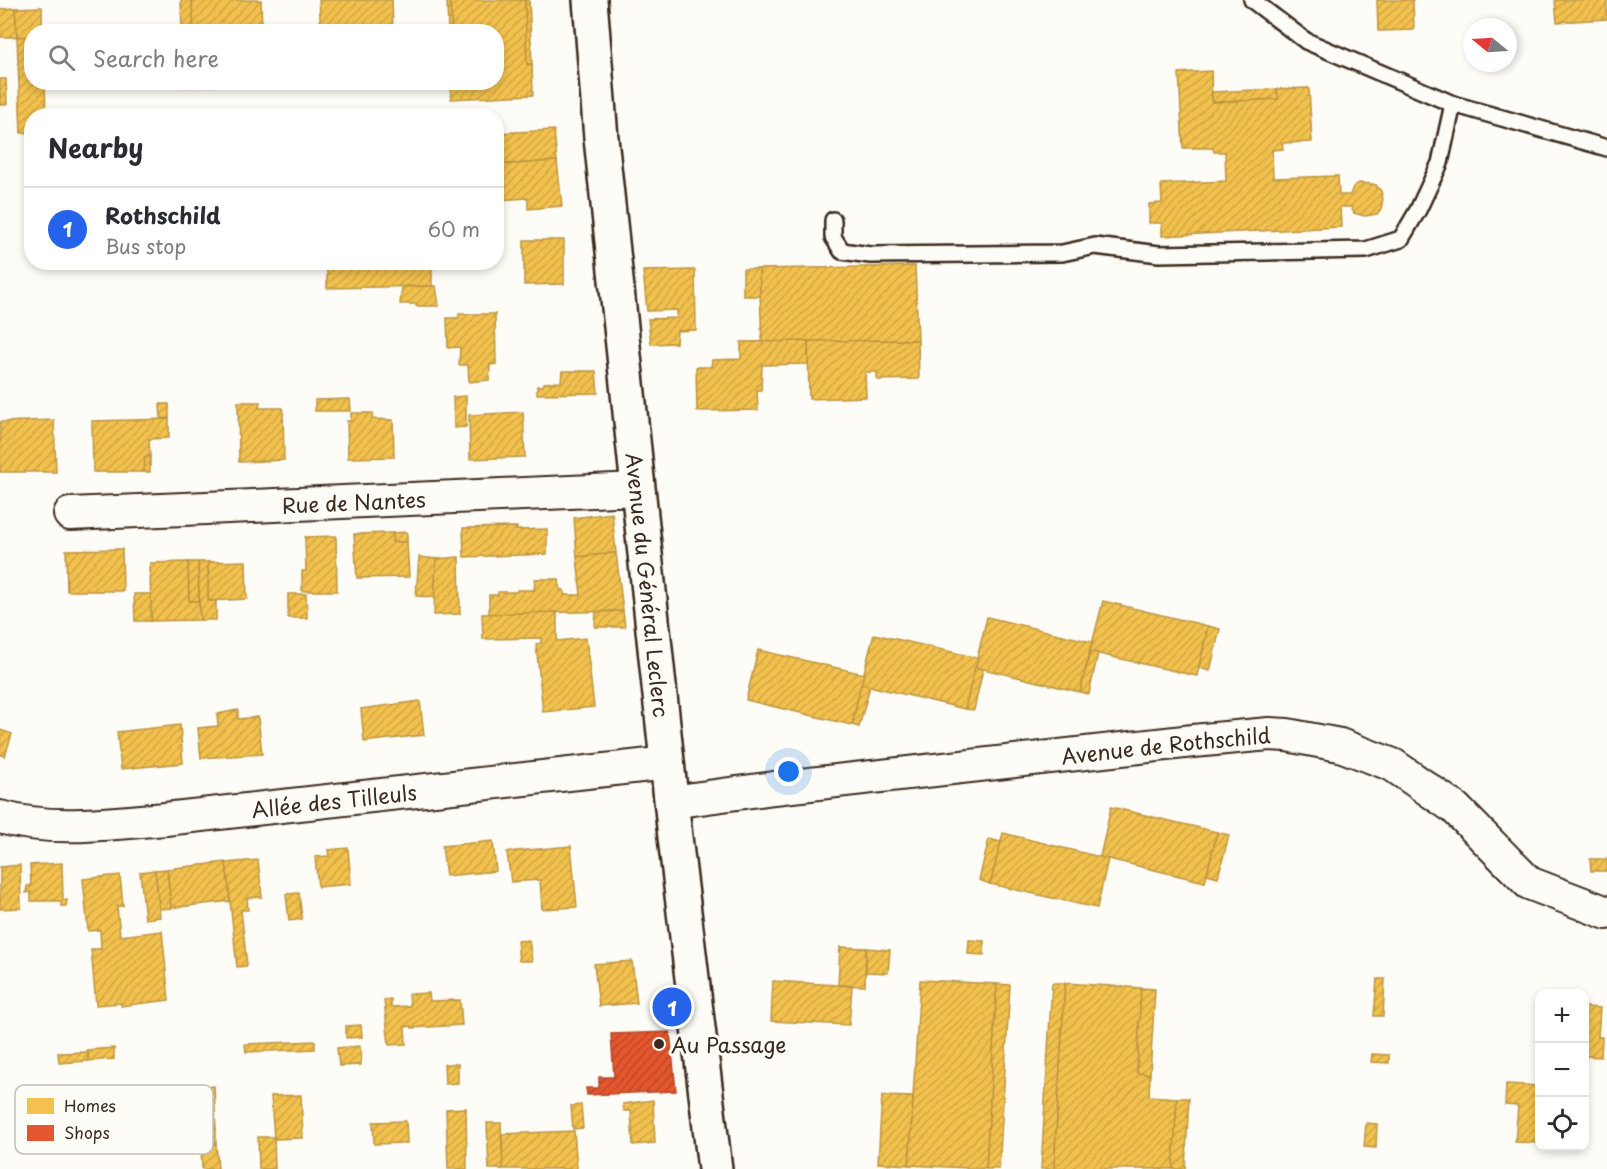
<!DOCTYPE html>
<meta charset="utf-8">
<style>
:root{--surface:#fff;--page:#f7f7f7;--text:#2b2b33;--muted:#7c7c81;--line:#e1e1e2;--accent:#2563eb}
body{margin:0;font-family:"Playpen Sans",sans-serif;background:var(--page);color:var(--text)}
.controls{position:absolute;right:18px;bottom:18px;display:grid;overflow:hidden;border-radius:12px;box-shadow:0 3px 9px #0003}
.controls button{width:54px;height:54px;display:grid;place-items:center;padding:0;border:0;border-bottom:2px solid var(--line);background:var(--surface);color:var(--text);font:30px sans-serif}
.compass{position:absolute;left:1463px;top:18px;width:54px;height:54px;border-radius:50%;background:var(--surface);box-shadow:0 3px 9px #0003;rotate:288deg}
.you{position:absolute;left:789px;top:772px;width:21px;height:21px;margin:-15px;border:4px solid #fff;border-radius:50%;background:#1a73e8;box-shadow:0 0 0 9px #1a73e833}
.badge{display:grid;place-items:center;width:39px;height:39px;border-radius:50%;background:var(--accent);color:#fff;font-size:20px;font-weight:700}
.pin{position:absolute;translate:-50% -50%;border:3px solid #fff;box-shadow:0 2px 6px #0006}
.list{margin:0;padding:0;list-style:none}
h2{display:flex;justify-content:space-between;align-items:center;height:78px;margin:0;padding:0 24px;font-size:26px}
h2 small{font-size:20px;font-weight:400;color:var(--muted)}
.list li{display:grid;grid-template-columns:39px 1fr auto;gap:18px;align-items:center;box-sizing:border-box;height:84px;padding:0 24px;border-top:2px solid var(--line)}
.list b{display:block;font-size:22px;white-space:nowrap}
.list p{margin:0;font-size:20px;white-space:nowrap;color:var(--muted)}
.list em{font-size:20px;font-style:normal;color:var(--muted)}
.icon{flex:none;width:33px;height:33px;fill:none;stroke:currentColor;stroke-width:2;stroke-linecap:round;stroke-linejoin:round}
.map{position:relative;flex:none;width:1607px;height:1169px;overflow:hidden}
.search{position:absolute;background:var(--surface);box-shadow:0 3px 9px #0003;left:24px;top:24px;width:480px;height:66px;display:flex;align-items:center;gap:15px;box-sizing:border-box;padding:0 21px;border-radius:24px;color:var(--muted);font-size:22px}
.panel{position:absolute;background:var(--surface);box-shadow:0 3px 9px #0003;left:24px;top:108px;width:480px;height:162px;border-radius:24px}
.map>svg:first-child{display:block}
.homes{fill:url(#homes-hatch);stroke:#bb9440;stroke-width:1.5}
.shops{fill:url(#shops-hatch);stroke:#b14a29;stroke-width:1.5}
.lines{fill:none;stroke-linecap:round;stroke-linejoin:round}
.lane-casing{stroke:#3b2a1e;stroke-width:20}
.street-casing{stroke:#3b2a1e;stroke-width:36}
.secondary-casing{stroke:#3b2a1e;stroke-width:38}
.lane{stroke:#fdfcf7;stroke-width:15}
.street{stroke:#fdfcf7;stroke-width:32}
.secondary{stroke:#fdfcf7;stroke-width:33}
.poi-dot{fill:#3b2a1e;stroke:#fdfcf7;stroke-width:2}
.labels{text-anchor:middle;dominant-baseline:central;stroke-width:6;stroke-linejoin:round;paint-order:stroke}
.street-label{font-size:21px;fill:#3b2a1e;stroke:#fdfcf7}
.poi-label{font-size:21px;fill:#3b2a1e;stroke:#fdfcf7;text-anchor:start}
.key{fill:#fdfcf7;stroke:#c3bdb6;stroke-width:1.5}
.key-label{font-size:16px;fill:#3b2a1e}
</style>
<div class="map">
<svg width="1607" height="1169" viewBox="0 0 1607 1169">
<defs>
<pattern id="homes-hatch" width="6" height="6" patternUnits="userSpaceOnUse" patternTransform="scale(1.5)"><rect width="6" height="6" fill="#f2c14e"/><path d="M-1 1l2-2M0 6l6-6M5 7l2-2" fill="none" stroke="#d0a644"/></pattern>
<pattern id="shops-hatch" width="6" height="6" patternUnits="userSpaceOnUse" patternTransform="scale(1.5)"><rect width="6" height="6" fill="#e4572e"/><path d="M-1 1l2-2M0 6l6-6M5 7l2-2" fill="none" stroke="#ba4827"/></pattern>
</defs>
<rect width="100%" height="100%" fill="#fdfcf7"/>
<filter id="ink" filterUnits="userSpaceOnUse"><feTurbulence type="fractalNoise" baseFrequency=".0167" numOctaves="2"/><feDisplacementMap in="SourceGraphic" scale="12" xChannelSelector="R" yChannelSelector="G"/><feConvolveMatrix kernelMatrix="1 2 1 2 8 2 1 2 1" color-interpolation-filters="sRGB"/></filter>
<g filter="url(#ink)">
<g class="homes">
<polygon points="181,0 192,0 194,32 182,32"/>
<polygon points="192,0 261,0 262,32 194,32"/>
<polygon points="319,0 392,0 393,32 321,32"/>
<polygon points="447,0 450,0 452,32 448,32"/>
<polygon points="450,0 525,0 527,64 532,64 533,95 451,99 450,82 496,82 496,32 452,32"/>
<polygon points="525,0 529,0 532,64 527,64"/>
<polygon points="1377,0 1413,0 1414,30 1378,31"/>
<polygon points="1555,0 1607,0 1607,19 1557,22"/>
<polygon points="42,7 42,32 32,32 32,36 17,37 15,8"/>
<polygon points="15,8 17,37 0,37 0,9"/>
<polygon points="32,36 32,82 45,82 46,116 32,116 32,133 21,133 17,37"/>
<polygon points="1211,71 1212,102 1278,99 1277,89 1309,88 1312,142 1282,143 1283,149 1272,150 1273,178 1338,176 1339,195 1350,195 1353,187 1359,183 1372,184 1376,185 1381,191 1383,199 1381,209 1377,214 1365,216 1354,213 1351,207 1340,207 1341,227 1162,236 1162,223 1149,223 1149,204 1162,203 1161,184 1226,181 1225,152 1214,152 1213,148 1183,148 1179,73"/>
<polygon points="0,79 6,79 7,105 0,105"/>
<polygon points="184,82 268,82 268,83 184,87"/>
<polygon points="1277,89 1278,99 1212,102 1212,92"/>
<polygon points="554,130 557,161 496,165 496,133"/>
<polygon points="557,161 562,206 528,209 528,198 496,200 496,165"/>
<polygon points="524,240 564,240 564,284 524,285"/>
<polygon points="327,262 432,262 432,286 327,288"/>
<polygon points="915,266 918,340 762,342 759,269"/>
<polygon points="743,269 759,269 760,296 743,296"/>
<polygon points="695,270 696,330 677,331 676,343 651,344 648,319 677,318 677,310 647,311 643,271"/>
<polygon points="432,286 436,286 439,306 416,306 417,304 400,304 402,287"/>
<polygon points="459,314 495,314 496,364 490,365 489,380 469,382 468,365 459,365 460,347 448,348 447,318 459,318"/>
<polygon points="918,340 919,379 877,380 877,372 865,372 866,397 809,399 808,341"/>
<polygon points="808,341 808,364 762,365 761,390 757,390 758,410 697,411 696,367 711,367 712,360 741,359 741,342"/>
<polygon points="562,371 596,371 598,393 537,394 537,386 543,386 544,383 561,382"/>
<polygon points="466,396 466,427 454,428 453,397"/>
<polygon points="350,399 351,411 315,411 315,400"/>
<polygon points="238,402 260,402 259,408 283,408 284,460 239,462"/>
<polygon points="160,404 169,404 169,419 161,418"/>
<polygon points="523,412 525,457 470,459 469,415"/>
<polygon points="351,413 373,413 372,419 393,420 394,457 348,458 347,421 351,421"/>
<polygon points="169,419 169,438 149,439 150,456 145,458 144,472 93,472 92,421"/>
<polygon points="54,420 56,472 0,472 0,422"/>
<polygon points="150,456 150,472 144,472 145,458"/>
<polygon points="612,513 616,553 577,557 574,518"/>
<polygon points="517,527 516,530 547,529 547,554 464,557 463,528"/>
<polygon points="407,532 407,542 392,542 393,533"/>
<polygon points="393,533 392,542 407,542 409,577 357,578 354,534"/>
<polygon points="336,536 337,591 302,591 302,571 306,571 305,537"/>
<polygon points="122,549 123,591 67,591 66,550"/>
<polygon points="616,553 623,611 489,614 489,595 498,595 498,592 517,592 517,590 534,590 535,579 559,579 560,590 564,590 564,595 581,595 577,557"/>
<polygon points="419,557 436,559 435,597 416,596"/>
<polygon points="459,557 460,614 434,615 436,559"/>
<polygon points="246,561 247,599 208,601 208,562"/>
<polygon points="188,562 198,562 199,601 189,601"/>
<polygon points="188,562 189,601 199,601 200,620 151,621 150,563"/>
<polygon points="198,562 208,562 208,601 216,601 216,620 200,620"/>
<polygon points="134,594 151,594 151,621 135,621"/>
<polygon points="288,594 306,594 307,618 288,618"/>
<polygon points="1103,601 1208,626 1197,676 1090,652"/>
<polygon points="623,611 625,627 595,627 596,612"/>
<polygon points="557,612 557,641 586,638 594,707 543,712 536,644 541,643 541,638 483,639 482,614"/>
<polygon points="987,617 1092,642 1080,692 975,667"/>
<polygon points="1208,626 1220,629 1210,671 1199,668"/>
<polygon points="874,634 978,658 965,709 861,684"/>
<polygon points="758,650 864,674 852,725 746,700"/>
<polygon points="1090,652 1098,653 1089,694 1080,692"/>
<polygon points="975,667 983,669 974,710 965,709"/>
<polygon points="861,684 870,686 859,727 852,725"/>
<polygon points="420,701 424,735 364,742 361,709"/>
<polygon points="238,710 238,719 258,717 262,754 201,758 198,728 218,726 217,714"/>
<polygon points="180,725 183,763 121,769 117,732"/>
<polygon points="0,730 12,734 5,756 0,755"/>
<polygon points="1111,807 1217,832 1205,882 1100,857"/>
<polygon points="1217,832 1229,835 1218,877 1207,874"/>
<polygon points="1003,833 1108,859 1097,908 990,884"/>
<polygon points="989,839 1001,842 990,884 979,880"/>
<polygon points="493,841 496,871 446,876 442,846"/>
<polygon points="571,846 577,907 542,909 540,880 511,882 507,852"/>
<polygon points="348,848 351,884 318,887 315,857 329,856 328,850"/>
<polygon points="1590,859 1607,859 1607,871 1591,871"/>
<polygon points="258,860 262,897 247,898 248,910 241,910 247,966 237,967 226,863"/>
<polygon points="226,862 230,901 171,908 167,869"/>
<polygon points="62,863 63,900 67,900 66,906 61,906 61,901 31,901 31,892 26,893 27,886 31,886 30,865"/>
<polygon points="20,865 21,908 0,909 0,867"/>
<polygon points="167,869 171,908 159,909 155,870"/>
<polygon points="155,870 160,917 145,919 140,872"/>
<polygon points="120,875 123,906 117,906 120,936 162,931 169,1000 121,1006 121,1003 96,1005 91,949 101,949 100,930 88,931 83,879"/>
<polygon points="299,893 302,919 289,921 286,894"/>
<polygon points="529,940 532,961 519,961 517,941"/>
<polygon points="969,940 984,941 984,955 968,954"/>
<polygon points="840,947 866,948 865,986 838,985"/>
<polygon points="866,948 890,950 888,973 866,972"/>
<polygon points="632,961 637,1003 599,1006 594,964"/>
<polygon points="1377,979 1385,979 1383,1016 1374,1016"/>
<polygon points="920,980 997,984 986,1169 909,1165"/>
<polygon points="773,981 852,986 849,1025 771,1021"/>
<polygon points="1052,983 1065,983 1054,1169 1041,1169"/>
<polygon points="1065,983 1141,988 1137,1073 1150,1074 1149,1096 1177,1098 1173,1169 1054,1169"/>
<polygon points="997,984 1010,985 999,1169 986,1169"/>
<polygon points="1141,988 1155,989 1150,1074 1137,1073"/>
<polygon points="429,993 430,1001 460,1000 462,1025 412,1028 411,1026 405,1027 406,1044 389,1045 384,1000 391,999 391,1007 410,1006 409,994"/>
<polygon points="1584,1007 1600,1008 1598,1037 1602,1037 1601,1057 1584,1056"/>
<polygon points="361,1025 362,1037 346,1038 346,1026"/>
<polygon points="315,1041 315,1049 246,1052 245,1044"/>
<polygon points="360,1046 361,1065 339,1066 337,1048"/>
<polygon points="114,1048 114,1059 88,1061 87,1050"/>
<polygon points="88,1052 88,1061 59,1063 58,1053"/>
<polygon points="1372,1054 1389,1055 1389,1063 1371,1062"/>
<polygon points="444,1064 458,1064 458,1083 445,1084"/>
<polygon points="1506,1084 1540,1086 1540,1143 1515,1142 1518,1106 1505,1105"/>
<polygon points="214,1086 216,1129 206,1130 203,1087"/>
<polygon points="301,1095 303,1138 274,1139 271,1096"/>
<polygon points="882,1096 913,1097 909,1165 878,1163"/>
<polygon points="1177,1098 1189,1098 1185,1169 1173,1169"/>
<polygon points="653,1100 655,1143 633,1145 631,1111 624,1111 623,1104"/>
<polygon points="581,1105 583,1128 573,1129 571,1106"/>
<polygon points="466,1108 467,1169 448,1169 446,1109"/>
<polygon points="406,1121 407,1143 374,1144 373,1122"/>
<polygon points="487,1123 501,1123 503,1169 489,1169"/>
<polygon points="1366,1123 1377,1124 1376,1148 1364,1147"/>
<polygon points="216,1129 216,1144 203,1145 203,1130"/>
<polygon points="574,1131 577,1169 503,1169 502,1134"/>
<polygon points="258,1137 274,1137 275,1169 259,1169"/>
<polygon points="216,1144 218,1169 202,1169 201,1145"/>
</g>
<polygon class="shops" points="670,1032 676,1091 587,1095 586,1088 599,1088 599,1077 614,1077 611,1034"/>
<g class="lines">
<defs>
<g id="lane">
<polyline points="1252,0 1306,41 1453,104 1607,148"/>
<polyline points="833,220 833,237 842,251 870,255 1062,253 1095,246 1159,254 1366,250 1401,239 1418,210 1440,163 1453,104"/>
</g>
<g id="street">
<path id="s1" d="M70,514l568,-25"/>
<path id="s2" d="M671,802l103,-14 419,-47 76,-7 18,1 53,10 53,20 62,43 74,75 78,30"/>
<path id="s3" d="M0,817c53,15 111,6 165,2l503,-56"/>
</g>
<g id="secondary">
<path id="s4" d="M590,0l11,138 74,699 40,332"/>
</g>
</defs>
<use href="#lane" class="lane-casing"/>
<use href="#street" class="street-casing"/>
<use href="#secondary" class="secondary-casing"/>
<use href="#lane" class="lane"/>
<use href="#street" class="street"/>
<use href="#secondary" class="secondary"/>
</g>
</g>
<circle class="poi-dot" cx="659" cy="1044" r="6"/>
<g class="labels">
<g class="street-label">
<text stroke="none"><textPath href="#s1" startOffset="284">Rue de Nantes</textPath></text>
<text stroke="none"><textPath href="#s4" startOffset="588">Avenue du Général Leclerc</textPath></text>
<text stroke="none"><textPath href="#s2" startOffset="498">Avenue de Rothschild</textPath></text>
<text stroke="none"><textPath href="#s3" startOffset="336">Allée des Tilleuls</textPath></text>
</g>
<g class="poi-label">
<text x="671" y="1044">Au Passage</text>
</g>
</g>
<rect x="15" y="1085" width="198" height="69" rx="9" class="key"/>
<rect x="27" y="1098" width="27" height="16" fill="#f2c14e"/>
<rect x="27" y="1125" width="27" height="16" fill="#e4572e"/>
<g class="key-label">
<text x="64" y="1112">Homes</text>
<text x="64" y="1139">Shops</text>
</g>
</svg>
<div class="controls">
<button>+</button>
<button>−</button>
<button><svg class="icon" aria-label="locate" viewBox="0 0 24 24"><circle cx="12" cy="12" r="6"/><path d="M12 2v4M12 18v4M2 12h4M18 12h4"/></svg></button>
</div>
<svg class="compass" viewBox="-18 -18 36 36"><path d="M0-13l5 13h-10z" fill="#e53935"/><path d="M0 13l5-13h-10z" fill="#7c7c81"/></svg>
<div class="you"></div>
<div class="pin badge" style="left:672px;top:1007px">1</div>
<div class="search"><svg class="icon" aria-label="search" viewBox="0 0 24 24"><circle cx="10" cy="10" r="6"/><path d="M15 15l6 6"/></svg>Search here</div>
<section class="panel">
<h2>Nearby<small></small></h2>
<ul class="list">
<li><span class="badge">1</span><div><b>Rothschild</b><p>Bus stop</p></div><em>60 m</em></li>
</ul>
</section>
</div>
